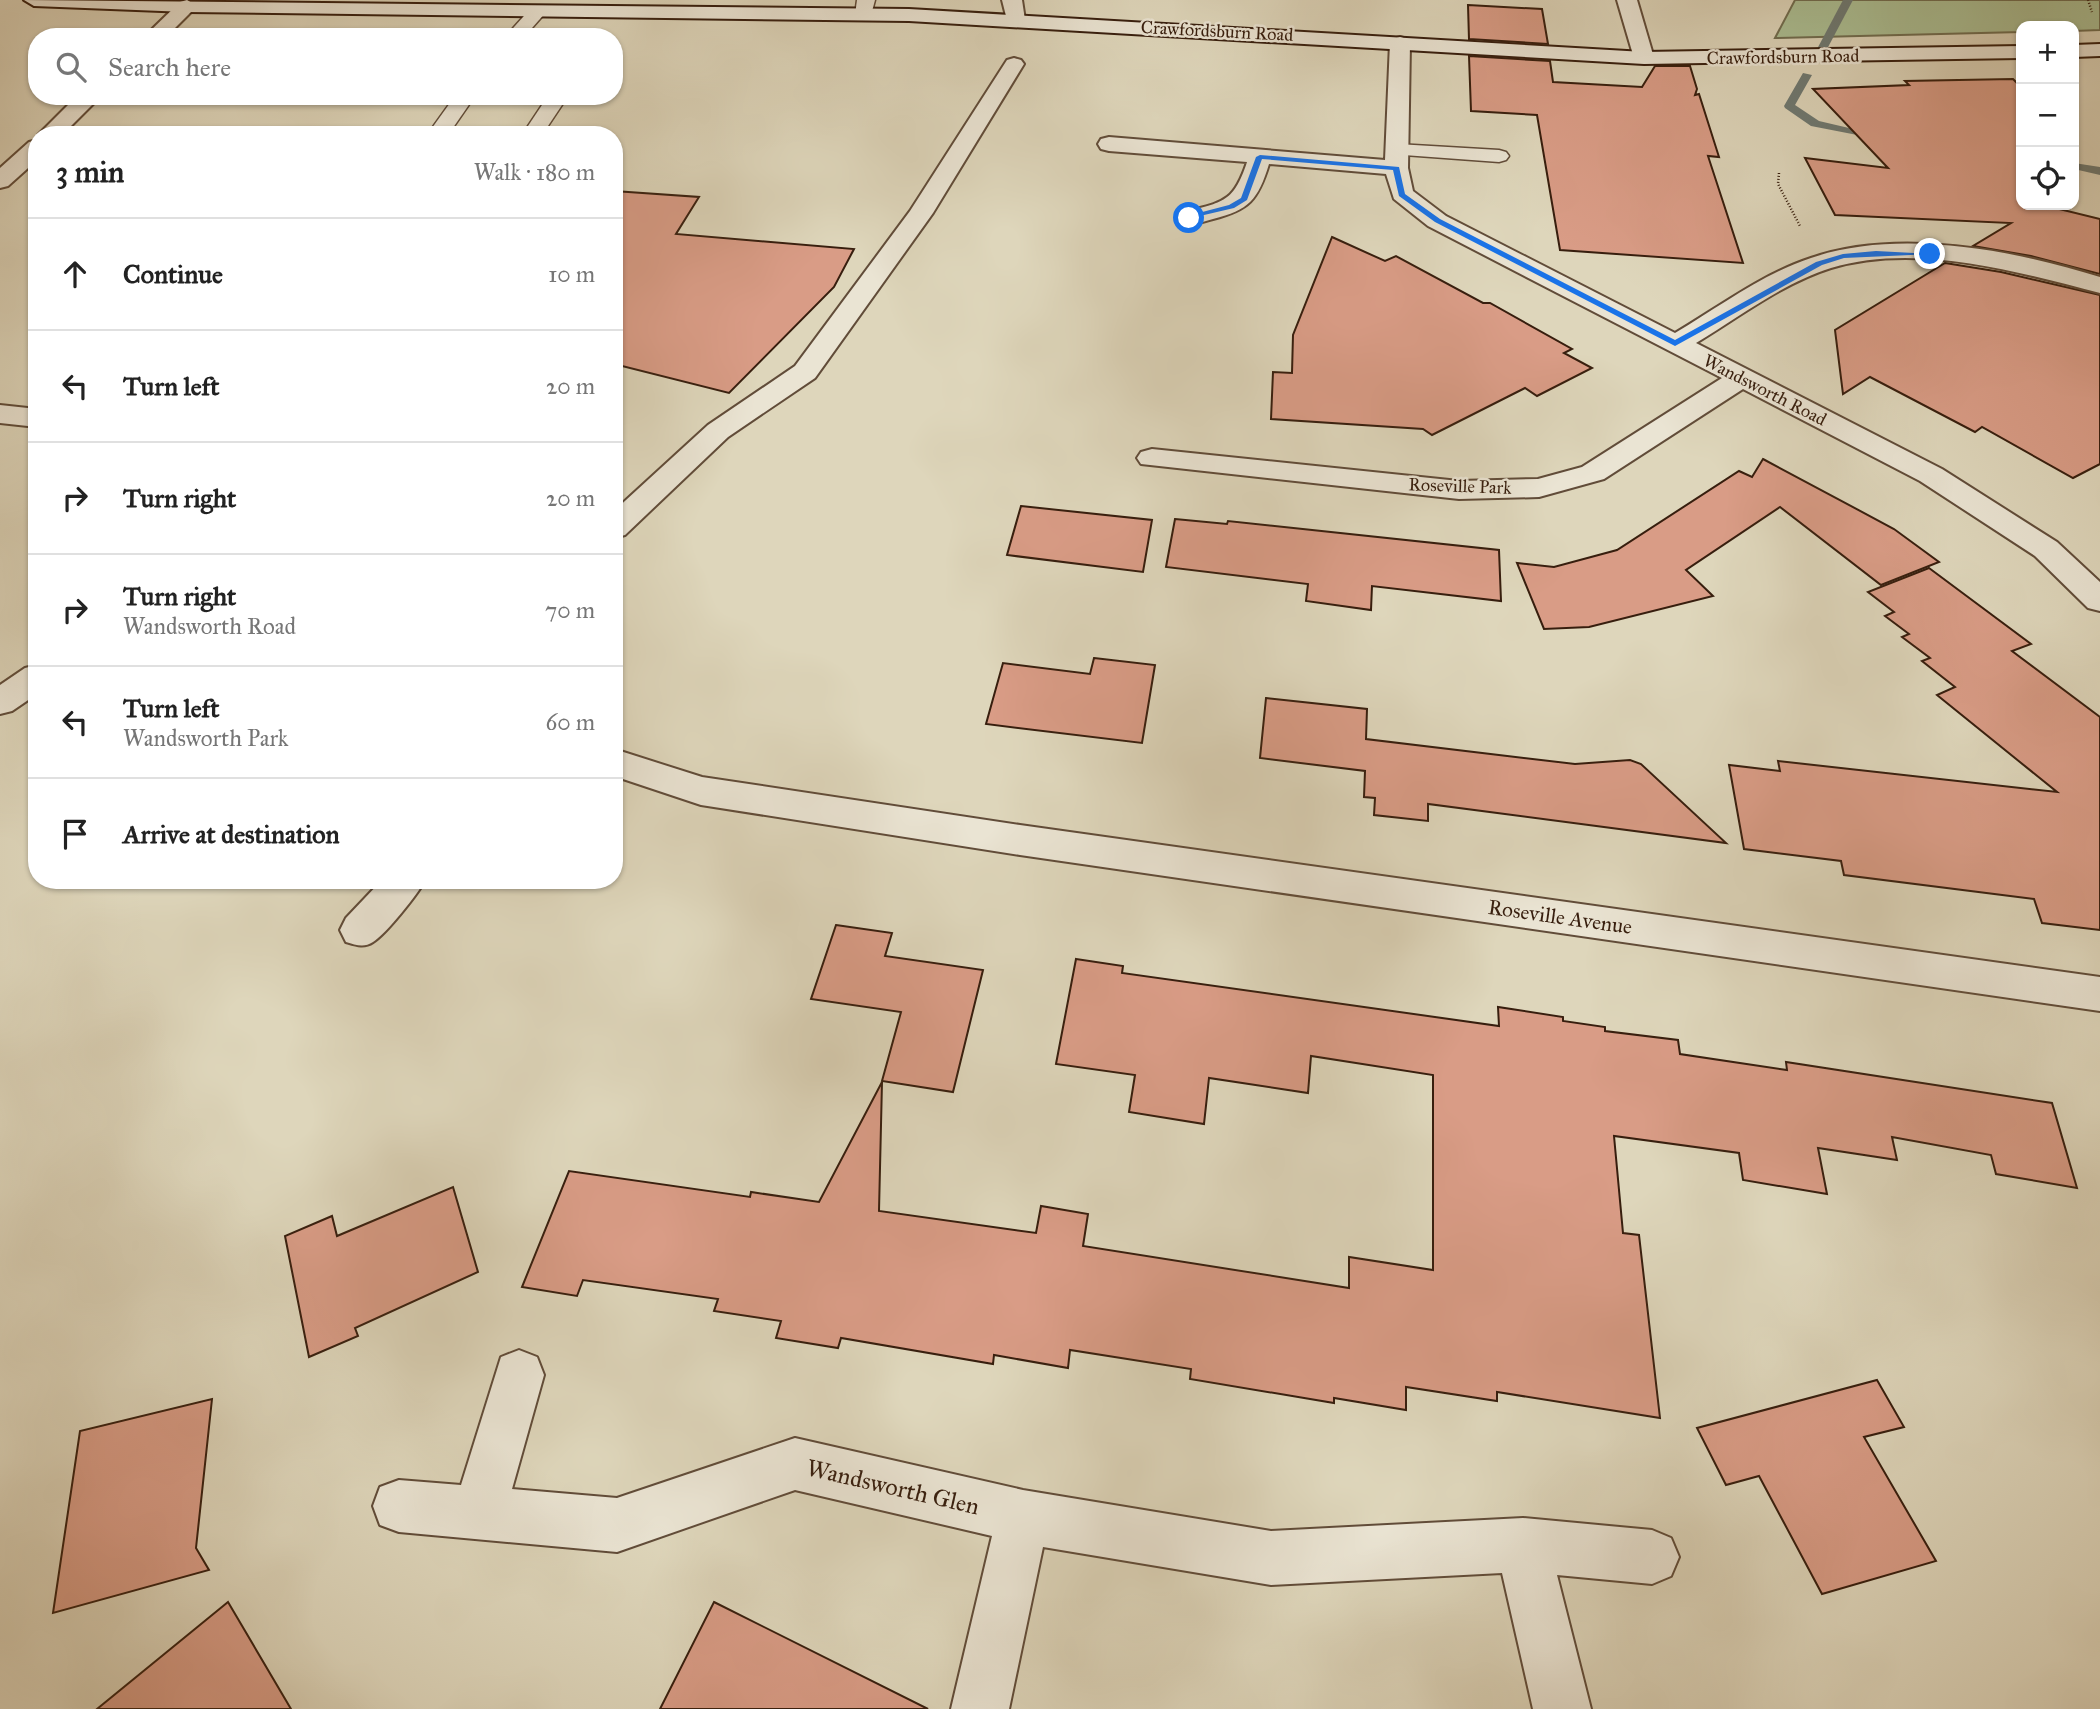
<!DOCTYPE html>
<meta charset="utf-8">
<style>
:root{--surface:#fff;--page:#f6f6f6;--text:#222;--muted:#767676;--line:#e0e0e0}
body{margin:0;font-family:"IM FELL Great Primer",serif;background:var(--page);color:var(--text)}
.controls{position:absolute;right:21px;top:21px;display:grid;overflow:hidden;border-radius:14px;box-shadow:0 2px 5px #0004}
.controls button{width:63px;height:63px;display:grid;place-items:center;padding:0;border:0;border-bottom:2px solid var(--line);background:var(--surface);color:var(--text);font:35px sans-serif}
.stop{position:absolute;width:21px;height:21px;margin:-16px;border:5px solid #1a73e8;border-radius:50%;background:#fff}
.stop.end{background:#1a73e8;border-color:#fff;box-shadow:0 2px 7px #0008}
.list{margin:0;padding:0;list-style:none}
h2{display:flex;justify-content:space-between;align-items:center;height:91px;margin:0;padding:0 28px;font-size:30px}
h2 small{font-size:23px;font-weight:400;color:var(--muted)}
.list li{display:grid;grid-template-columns:46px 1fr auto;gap:21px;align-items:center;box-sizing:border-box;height:112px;padding:0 28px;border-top:2px solid var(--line)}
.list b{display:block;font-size:26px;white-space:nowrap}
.list p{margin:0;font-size:23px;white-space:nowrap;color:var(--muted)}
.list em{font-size:23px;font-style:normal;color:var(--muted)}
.icon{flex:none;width:38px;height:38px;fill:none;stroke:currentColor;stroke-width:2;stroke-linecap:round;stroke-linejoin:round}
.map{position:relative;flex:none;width:2100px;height:1709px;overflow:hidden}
.search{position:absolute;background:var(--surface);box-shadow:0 2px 5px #0004;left:28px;top:28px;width:595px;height:77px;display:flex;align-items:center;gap:18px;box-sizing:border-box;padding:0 24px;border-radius:28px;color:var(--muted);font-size:26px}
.panel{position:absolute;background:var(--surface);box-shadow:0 2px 5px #0004;left:28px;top:126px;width:595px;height:763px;border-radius:28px}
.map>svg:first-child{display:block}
.green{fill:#abbf94;stroke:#716e51;stroke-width:2}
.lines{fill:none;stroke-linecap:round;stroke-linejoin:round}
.stream{fill:#6f7a73;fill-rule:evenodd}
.building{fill:#d99c86;stroke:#371e0e;stroke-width:2}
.lane-casing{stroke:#614c39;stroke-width:3}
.street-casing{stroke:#614c39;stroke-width:4}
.secondary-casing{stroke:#371e0e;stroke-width:4}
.path{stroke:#371e0e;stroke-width:2.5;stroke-dasharray:1 2;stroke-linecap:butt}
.lane{fill:#eae4d3;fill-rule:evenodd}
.street{fill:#eae4d3;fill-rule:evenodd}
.secondary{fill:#eae4d3;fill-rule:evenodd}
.route{fill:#1a73e8}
.labels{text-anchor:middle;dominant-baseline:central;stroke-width:5;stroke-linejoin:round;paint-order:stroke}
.far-street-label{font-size:18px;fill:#371e0e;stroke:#eae4d3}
.street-label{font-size:21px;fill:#371e0e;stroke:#eae4d3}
.near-street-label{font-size:24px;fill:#371e0e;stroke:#eae4d3}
</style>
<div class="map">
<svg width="2100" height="1709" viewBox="0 0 2100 1709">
<rect width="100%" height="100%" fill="#ded6bb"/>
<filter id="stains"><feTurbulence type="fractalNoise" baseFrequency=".00286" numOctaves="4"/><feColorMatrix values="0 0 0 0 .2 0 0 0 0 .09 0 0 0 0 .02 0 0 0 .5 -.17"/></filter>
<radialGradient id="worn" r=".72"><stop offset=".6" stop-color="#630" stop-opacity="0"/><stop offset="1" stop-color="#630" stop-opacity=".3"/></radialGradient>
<polygon class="green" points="1795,0 2100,0 2100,30 2074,31 2074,26 2021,26 2021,32 1775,38"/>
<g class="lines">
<g class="stream">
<polygon points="1843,0 1853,0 1826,51 1817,53 1816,51"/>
<polygon points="1803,73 1812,75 1795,105 1819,121 1883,136 1883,140 1811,126 1785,108 1784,106"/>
<polygon points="2074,163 2100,167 2100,175 2074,169"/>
</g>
</g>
<g class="building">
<polygon points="1468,5 1542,9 1548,44 1469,39"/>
<polygon points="1469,56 1550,61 1553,82 1642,87 1655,66 1690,66 1697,89 1695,95 1699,94 1719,157 1708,156 1743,263 1560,250 1537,115 1471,111"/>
<polygon points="2013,79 2021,87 2021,205 2043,205 2100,219 2100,274 2031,256 1973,246 2011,223 1835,215 1805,158 1888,168 1813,89 1909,85 1905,81"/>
<polygon points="614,191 699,197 676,234 854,249 834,287 729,393 614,364"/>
<polygon points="1332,237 1385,261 1396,256 1483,303 1490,303 1572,349 1564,353 1592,368 1537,396 1525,388 1432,435 1423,429 1271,419 1273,372 1292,373 1293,335"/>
<polygon points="1945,263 2001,272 2100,295 2100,464 2073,478 1982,427 1975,432 1870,377 1843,394 1835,330"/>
<polygon points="1763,459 1894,529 1939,562 1881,585 1780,507 1686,570 1713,596 1589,627 1544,629 1517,563 1554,567 1617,550 1739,471 1752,477"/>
<polygon points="1021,506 1152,520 1143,572 1007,555"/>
<polygon points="1175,519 1227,524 1228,521 1499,550 1501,601 1372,586 1371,610 1306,601 1308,584 1166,567"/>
<polygon points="1929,568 2031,644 2012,651 2100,717 2100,930 2042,923 2034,899 1844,875 1841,861 1744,849 1729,765 1780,771 1778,761 2057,792 1937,695 1955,687 1922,661 1930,658 1902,637 1909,634 1885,616 1894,612 1868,592"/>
<polygon points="1094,658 1155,665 1142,743 986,724 1003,663 1090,674"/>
<polygon points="1266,698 1367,709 1366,739 1575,764 1630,760 1641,764 1726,843 1428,804 1428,821 1374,815 1375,798 1364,797 1365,771 1260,758"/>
<polygon points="836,925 892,933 885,956 983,970 953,1092 882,1081 901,1012 811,999"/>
<polygon points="1076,959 1123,966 1122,973 1499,1026 1498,1007 1563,1017 1563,1021 1605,1027 1605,1031 1678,1040 1680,1054 1787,1070 1786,1062 2052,1103 2077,1188 1996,1174 1991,1155 1892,1137 1897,1160 1818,1148 1827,1194 1743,1180 1739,1153 1614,1136 1623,1233 1639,1235 1660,1418 1497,1392 1497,1401 1406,1387 1406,1410 1334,1398 1334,1403 1190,1379 1191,1369 1070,1350 1068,1368 994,1355 993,1364 841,1338 838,1348 776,1338 781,1321 714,1311 718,1299 583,1280 577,1296 522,1287 569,1171 750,1197 751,1192 819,1202 882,1082 879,1211 1036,1233 1041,1206 1088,1214 1083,1246 1349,1288 1349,1257 1433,1270 1433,1075 1311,1056 1308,1093 1209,1078 1204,1124 1129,1112 1135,1075 1056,1064"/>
<polygon points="453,1187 478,1272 355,1328 358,1336 309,1357 285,1236 332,1216 337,1236"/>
<polygon points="1877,1380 1904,1427 1864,1437 1936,1561 1822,1594 1759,1476 1726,1485 1697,1428"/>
<polygon points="212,1399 196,1548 209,1570 53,1613 80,1431"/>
<polygon points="228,1602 291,1709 97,1709"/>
<polygon points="714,1602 928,1709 660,1709"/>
</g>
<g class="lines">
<defs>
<g id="lane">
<polygon points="857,0 875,0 870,19 858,19 855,15"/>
<polygon points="538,6 547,11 524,37 505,37 532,7"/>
<polygon points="455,96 475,96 448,135 427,135"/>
<polygon points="548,96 568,96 542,135 522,135"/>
<polygon points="1397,144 1499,150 1506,152 1509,156 1506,160 1499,162 1390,154 1387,150 1390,146"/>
</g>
<g id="street">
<polygon points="187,0 197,6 166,37 144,37 180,2"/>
<polygon points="1002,0 1022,0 1025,20 1022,24 1008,24"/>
<polygon points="1617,0 1637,0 1654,58 1651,62 1637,62 1634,58"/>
<path d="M1400,37l7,2 3,4 -2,125 5,23 33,25 229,117c44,-26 87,-59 136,-75 87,-30 203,-8 289,19v16c-83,-21 -183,-51 -269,-25 -48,15 -92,49 -135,75l246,126 115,73 43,40v29l-12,-3 -53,-52 -115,-75 -177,-92 -139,90 -65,18 -80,2 -318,-35 -4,-6 4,-6 11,-3 307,32 79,-2 44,-12 140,-89 -294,-152 -34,-27 -8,-25 -117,-10c-11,36 -20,46 -56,55 -11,3 -21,7 -33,4l-3,-5 3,-5c41,-11 53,-8 67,-51l-138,-11 -8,-2 -3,-5 3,-5 8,-2 276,23 5,-117 3,-4z"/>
<polygon points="1014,58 1021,60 1024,64 933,213 815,378 728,437 625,535 614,538 614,511 708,425 795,366 910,211 1007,60"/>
<polygon points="77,96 101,96 62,135 38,135"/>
<polygon points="37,140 37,160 8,186 0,188 0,168 29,142"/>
<polygon points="0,405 37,409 37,427 0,423"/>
<polygon points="37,665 37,694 12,711 0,714 0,685 25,668"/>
<polygon points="614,749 702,777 1020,825 2100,977 2100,1011 1020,855 701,805 614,776"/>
<path d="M382,880h43c-6,13 -40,55 -52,62 -9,6 -17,3 -27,0l-6,-12 6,-12z"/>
<polygon points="519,1350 537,1357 544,1375 512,1489 617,1498 795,1438 1023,1490 1271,1531 1523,1518 1652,1530 1671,1538 1679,1557 1671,1576 1652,1584 1557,1575 1591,1709 1533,1709 1502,1573 1271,1585 1043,1547 1009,1709 951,1709 992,1536 795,1490 617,1552 399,1532 380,1525 373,1506 380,1487 399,1480 461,1485 501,1357"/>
</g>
<g id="secondary">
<polygon points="24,0 909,9 1644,52 2021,46 2021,58 1644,64 909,21 187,12 34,6"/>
<polygon points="2100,44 2100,56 2074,57 2074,45"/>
</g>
</defs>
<use href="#lane" class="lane-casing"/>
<use href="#street" class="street-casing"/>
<use href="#secondary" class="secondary-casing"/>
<g class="path">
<polyline points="2088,0 2092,12"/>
<polyline points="1779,173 1778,184 1800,226"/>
</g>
<use href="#lane" class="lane"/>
<use href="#street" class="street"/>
<use href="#secondary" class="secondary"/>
</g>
<polygon class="route" points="1260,155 1399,167 1405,194 1440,219 1675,340 1816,262 1843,254 1876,251 1933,254 1844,258 1822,265 1675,346 1435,222 1399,196 1393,170 1262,159 1247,200 1234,208 1187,219 1187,216 1229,205 1241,198 1256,157"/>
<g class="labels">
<g class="far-street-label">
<text transform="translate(1217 31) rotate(3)">Crawfordsburn Road</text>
<text transform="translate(1783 57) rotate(-1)">Crawfordsburn Road</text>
<text transform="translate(1765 390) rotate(27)">Wandsworth Road</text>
<text transform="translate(1460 486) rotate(2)">Roseville Park</text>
</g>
<g class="street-label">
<text transform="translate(1560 917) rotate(8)">Roseville Avenue</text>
</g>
<g class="near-street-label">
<text transform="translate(893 1487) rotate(13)">Wandsworth Glen</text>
</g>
</g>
<rect width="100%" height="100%" filter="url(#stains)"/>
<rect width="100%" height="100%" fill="url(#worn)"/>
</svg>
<div class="controls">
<button>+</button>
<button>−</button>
<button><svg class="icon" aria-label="locate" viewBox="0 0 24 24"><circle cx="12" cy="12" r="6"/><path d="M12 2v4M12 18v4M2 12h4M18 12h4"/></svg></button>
</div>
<div class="stop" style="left:1189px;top:218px"></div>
<div class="stop end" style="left:1930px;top:254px"></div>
<div class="search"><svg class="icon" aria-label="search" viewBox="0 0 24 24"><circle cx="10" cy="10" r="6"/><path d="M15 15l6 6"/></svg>Search here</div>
<section class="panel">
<h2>3 min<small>Walk · 180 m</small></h2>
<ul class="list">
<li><svg class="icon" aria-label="ahead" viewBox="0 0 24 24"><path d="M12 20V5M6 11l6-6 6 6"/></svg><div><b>Continue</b></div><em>10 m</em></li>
<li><svg class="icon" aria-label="left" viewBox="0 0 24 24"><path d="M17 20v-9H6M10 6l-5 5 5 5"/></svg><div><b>Turn left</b></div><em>20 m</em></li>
<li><svg class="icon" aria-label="right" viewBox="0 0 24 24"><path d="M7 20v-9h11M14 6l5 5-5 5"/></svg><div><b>Turn right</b></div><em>20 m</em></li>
<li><svg class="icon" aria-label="right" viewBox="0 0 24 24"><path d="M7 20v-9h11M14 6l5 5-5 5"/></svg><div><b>Turn right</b><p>Wandsworth Road</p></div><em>70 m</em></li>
<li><svg class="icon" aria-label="left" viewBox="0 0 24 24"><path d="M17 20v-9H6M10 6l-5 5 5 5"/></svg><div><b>Turn left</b><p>Wandsworth Park</p></div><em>60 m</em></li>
<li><svg class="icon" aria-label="arrive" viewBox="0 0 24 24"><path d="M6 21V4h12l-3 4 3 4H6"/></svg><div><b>Arrive at destination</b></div></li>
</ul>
</section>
</div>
